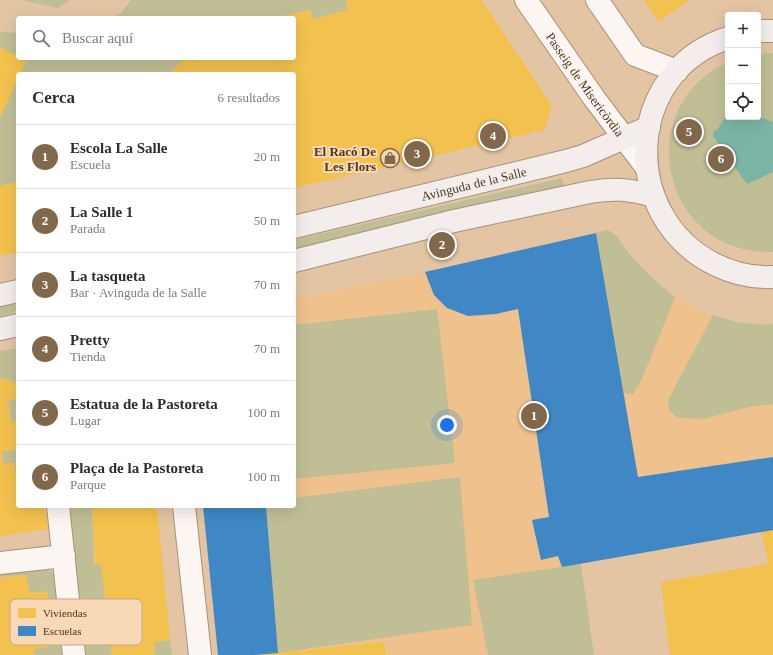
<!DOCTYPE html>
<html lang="es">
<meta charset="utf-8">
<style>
:root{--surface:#fff;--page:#f2f2f3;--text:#2b2b33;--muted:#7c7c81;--line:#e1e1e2;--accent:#81684c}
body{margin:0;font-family:"Times New Roman",serif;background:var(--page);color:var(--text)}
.controls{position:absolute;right:12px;top:12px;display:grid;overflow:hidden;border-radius:4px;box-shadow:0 4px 16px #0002}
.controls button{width:36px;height:36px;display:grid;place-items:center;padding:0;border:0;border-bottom:1px solid var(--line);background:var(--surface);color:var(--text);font:20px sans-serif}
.you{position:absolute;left:447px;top:425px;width:14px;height:14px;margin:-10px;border:3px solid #fff;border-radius:50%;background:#1a73e8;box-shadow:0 0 0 6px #1a73e833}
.badge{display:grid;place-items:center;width:26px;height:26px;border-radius:50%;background:var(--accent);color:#fff;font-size:13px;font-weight:700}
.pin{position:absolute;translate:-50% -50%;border:2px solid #fff;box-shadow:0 1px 4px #0006}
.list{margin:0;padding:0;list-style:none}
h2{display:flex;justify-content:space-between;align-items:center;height:52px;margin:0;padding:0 16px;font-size:17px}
h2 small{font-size:13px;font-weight:400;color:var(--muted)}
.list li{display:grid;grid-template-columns:26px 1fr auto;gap:12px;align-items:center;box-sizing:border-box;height:64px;padding:0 16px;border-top:1px solid var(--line)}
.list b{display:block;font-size:15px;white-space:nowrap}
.list p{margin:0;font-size:13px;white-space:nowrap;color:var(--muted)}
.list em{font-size:13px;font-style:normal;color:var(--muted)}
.icon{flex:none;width:22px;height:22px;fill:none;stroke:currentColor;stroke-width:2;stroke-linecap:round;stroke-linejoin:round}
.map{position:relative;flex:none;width:773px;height:655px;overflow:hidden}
.search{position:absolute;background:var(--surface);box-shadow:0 4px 16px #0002;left:16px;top:16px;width:280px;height:44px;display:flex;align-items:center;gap:10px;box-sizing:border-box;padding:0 14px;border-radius:4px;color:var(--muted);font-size:15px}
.panel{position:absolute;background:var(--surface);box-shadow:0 4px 16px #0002;left:16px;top:72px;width:280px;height:436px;border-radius:4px}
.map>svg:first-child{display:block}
.built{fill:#efc18d}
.green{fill:#bfbe95}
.water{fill:#7bb4a5}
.homes{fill:#f2c14e}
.schools{fill:#3f88c5}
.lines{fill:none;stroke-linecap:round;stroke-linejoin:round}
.street-casing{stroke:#a89176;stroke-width:24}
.secondary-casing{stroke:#a89176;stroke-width:24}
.street{stroke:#fbf6f1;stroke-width:22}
.secondary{stroke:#f3edeb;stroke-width:22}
.labels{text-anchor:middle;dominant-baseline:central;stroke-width:4;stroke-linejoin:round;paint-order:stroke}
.street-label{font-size:13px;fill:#4c361d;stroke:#f9d8b5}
.poi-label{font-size:13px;font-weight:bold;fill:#4c361d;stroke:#f9d8b5;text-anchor:end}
.key{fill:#f9d8b5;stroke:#c5a787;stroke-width:1}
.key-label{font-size:11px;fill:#4c361d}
</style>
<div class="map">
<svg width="773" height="655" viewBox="0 0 773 655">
<rect width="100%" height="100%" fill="#e3c5a4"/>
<polygon class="built" points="607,230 615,233 630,255 656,284 698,310 727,321 762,325 773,324 773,530 581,564 594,655 386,655 384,642 255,655 203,506 294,506 294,299 425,272"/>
<g class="green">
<polygon points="20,0 70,0 58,8"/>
<polygon points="131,0 346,0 348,10 313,19 310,10 274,18 113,18 122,12"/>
<polygon points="0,32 18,33 18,58 184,58 170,74 18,74 18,181 0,186"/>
<path d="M773,53v199c-110,4 -145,-144 -45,-190v55h30v-63z"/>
<polygon points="562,178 564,187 294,249 294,240"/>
<path d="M607,230c13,5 16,17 25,27 14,15 27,28 43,40l-33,82 -9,15 -9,-1 -28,-160z"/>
<polygon points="18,303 18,311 0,316 0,307"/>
<polygon points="437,309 455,463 294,479 294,325"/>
<path d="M713,315c19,7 40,11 60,9v80l-25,3 -44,12 -26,-1 -9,-8 -1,-10z"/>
<polygon points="18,348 18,382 10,382 9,379 0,379 0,351"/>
<polygon points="17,393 18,421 11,422 8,400 16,399"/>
<polygon points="18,450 18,480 16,481 14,463 3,463 2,451"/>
<polygon points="460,477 472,625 278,653 266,506 294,506 294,498"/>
<polygon points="68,506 92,506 94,565 101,564 112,655 84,655"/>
<polygon points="581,564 594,655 488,655 473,580"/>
<polygon points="44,568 52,572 55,576 62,655 34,655 34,649 48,647 46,634 56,632 55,618 46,619 44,607 49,606 29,593 26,575 0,577 0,573"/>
<polygon points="170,640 172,655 155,655 154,642"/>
</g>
<polygon class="water" points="728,111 728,117 758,116 773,122 773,172 747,184 713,136 714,131 718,129"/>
<g class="homes">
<polygon points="346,0 482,0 552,106 544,130 294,188 294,74 170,74 184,58 294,58 294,18 277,17 310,10 313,19 348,10"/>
<polygon points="644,0 690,0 658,21"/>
<polygon points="0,47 18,56 18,58 27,60 20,74 18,74 18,79 0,118"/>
<polygon points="18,181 18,252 0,256 0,186"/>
<polygon points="0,379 9,379 10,382 18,382 16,399 8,400 11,422 18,421 18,450 2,451 3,463 14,463 18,491 18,506 45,506 48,529 0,536"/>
<polygon points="92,506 157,506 170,640 154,642 155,655 112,655 101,564 95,565"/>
<polygon points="773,530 773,655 670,655 661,582 769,564 761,532"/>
<polygon points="27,575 29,593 47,591 49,606 44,607 46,619 55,618 56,632 46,634 48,647 34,649 34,655 0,655 0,578"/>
<polygon points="384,642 386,655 265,655 265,654"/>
</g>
<g class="schools">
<polygon points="596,233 638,477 773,457 773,530 562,567 558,556 541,560 532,520 549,517 518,309 496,314 468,316 447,308 434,295 425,272"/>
<polygon points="203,506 266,506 278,653 255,655 218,655"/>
</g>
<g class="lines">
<defs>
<g id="street">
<path id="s1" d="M526,0l68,98 52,69"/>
<polyline points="597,0 635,55 677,71"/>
<polyline points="58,506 74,655"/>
<polyline points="184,506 200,655"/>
<polyline points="0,563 64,556"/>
</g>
<g id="secondary">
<polyline points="758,31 773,31"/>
<path d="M728,38c-104,33 -109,178 -14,226 18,9 39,14 59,13"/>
<path id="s2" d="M294,227l272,-66 17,-5 66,-29"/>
<path d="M294,261l160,-40 136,-29c24,-4 39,-3 63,4"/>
<polyline points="0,295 18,291"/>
<polyline points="0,329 18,325"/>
</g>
</defs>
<use href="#street" class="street-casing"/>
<use href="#secondary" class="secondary-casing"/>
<use href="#street" class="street"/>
<use href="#secondary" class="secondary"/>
</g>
<defs>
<symbol id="shop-ring" viewBox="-11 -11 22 22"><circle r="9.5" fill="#f9d8b5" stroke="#81684c" stroke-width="1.5"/><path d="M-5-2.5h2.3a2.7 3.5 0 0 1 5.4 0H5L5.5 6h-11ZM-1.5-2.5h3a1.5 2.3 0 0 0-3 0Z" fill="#81684c"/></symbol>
</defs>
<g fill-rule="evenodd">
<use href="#shop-ring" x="379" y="147" width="22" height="22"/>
</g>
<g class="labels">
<g class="street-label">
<text stroke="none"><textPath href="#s1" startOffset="103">Passeig de Misericòrdia</textPath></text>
<text stroke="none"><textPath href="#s2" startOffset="185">Avinguda de la Salle</textPath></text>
</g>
<g class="poi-label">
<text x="376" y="151">El Racó De<tspan x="376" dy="15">Les Flors</tspan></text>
</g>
</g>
<rect x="10" y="599" width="132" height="46" rx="6" class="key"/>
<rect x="18" y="608" width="18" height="10" fill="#f2c14e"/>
<rect x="18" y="626" width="18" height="10" fill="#3f88c5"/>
<g class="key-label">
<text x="43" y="617">Viviendas</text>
<text x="43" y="635">Escuelas</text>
</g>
</svg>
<div class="controls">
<button>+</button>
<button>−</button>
<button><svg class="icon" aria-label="locate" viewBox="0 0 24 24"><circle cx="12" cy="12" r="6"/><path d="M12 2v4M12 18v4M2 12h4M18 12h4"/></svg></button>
</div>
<div class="you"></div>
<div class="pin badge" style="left:534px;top:416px">1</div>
<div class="pin badge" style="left:442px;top:245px">2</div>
<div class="pin badge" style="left:417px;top:154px">3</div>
<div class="pin badge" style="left:493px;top:136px">4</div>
<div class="pin badge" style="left:689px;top:132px">5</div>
<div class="pin badge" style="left:721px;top:159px">6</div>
<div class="search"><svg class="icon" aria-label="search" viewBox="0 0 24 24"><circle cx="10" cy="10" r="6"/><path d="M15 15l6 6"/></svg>Buscar aquí</div>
<section class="panel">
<h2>Cerca<small>6 resultados</small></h2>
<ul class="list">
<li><span class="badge">1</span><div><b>Escola La Salle</b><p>Escuela</p></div><em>20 m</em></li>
<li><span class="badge">2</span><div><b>La Salle 1</b><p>Parada</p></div><em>50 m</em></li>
<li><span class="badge">3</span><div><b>La tasqueta</b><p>Bar · Avinguda de la Salle</p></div><em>70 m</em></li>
<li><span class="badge">4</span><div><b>Pretty</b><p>Tienda</p></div><em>70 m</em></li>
<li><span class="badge">5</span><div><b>Estatua de la Pastoreta</b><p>Lugar</p></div><em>100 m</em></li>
<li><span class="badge">6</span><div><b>Plaça de la Pastoreta</b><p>Parque</p></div><em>100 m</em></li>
</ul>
</section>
</div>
